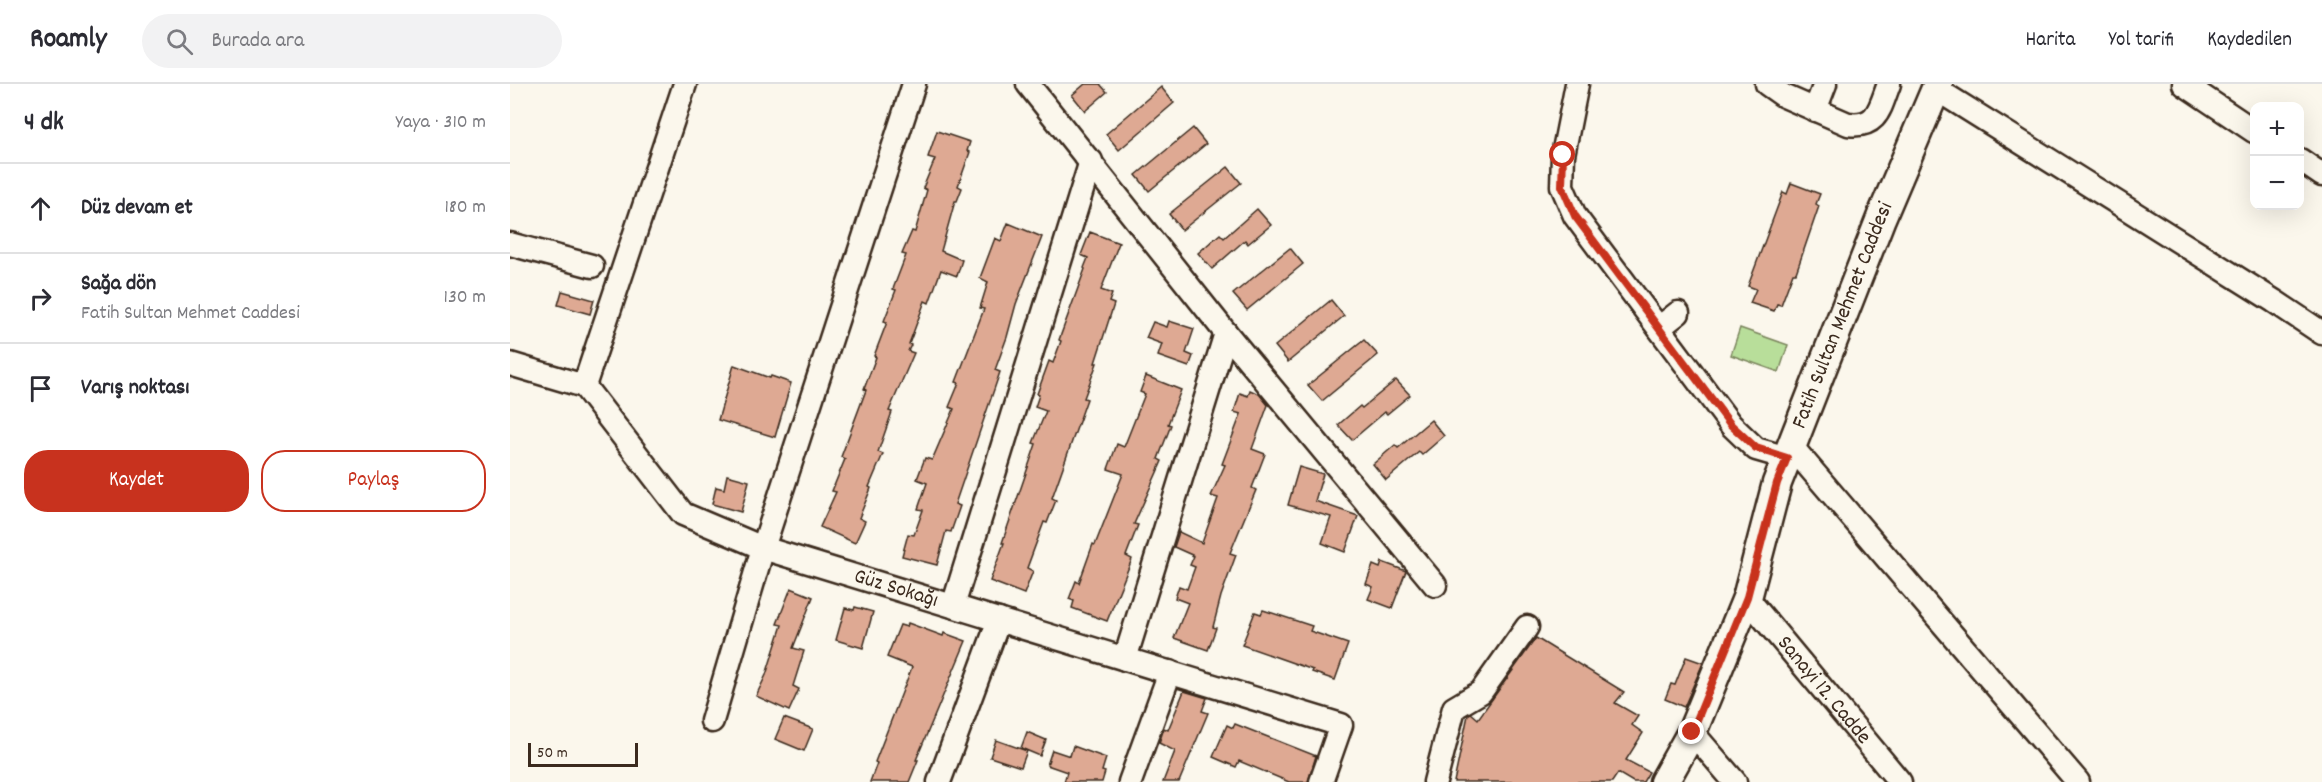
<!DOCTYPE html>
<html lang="tr">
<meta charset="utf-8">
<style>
:root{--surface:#fff;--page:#f2f2f3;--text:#2b2b33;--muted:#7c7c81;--line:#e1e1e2;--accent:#c8321e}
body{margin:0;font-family:Dekko,sans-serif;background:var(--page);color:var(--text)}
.controls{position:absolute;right:18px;top:18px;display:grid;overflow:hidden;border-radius:12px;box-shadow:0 6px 24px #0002}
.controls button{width:54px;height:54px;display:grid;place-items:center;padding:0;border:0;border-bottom:2px solid var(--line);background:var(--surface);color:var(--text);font:30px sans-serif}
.scale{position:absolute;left:18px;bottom:15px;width:110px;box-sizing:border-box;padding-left:6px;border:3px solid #3b2a1e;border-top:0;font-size:16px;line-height:21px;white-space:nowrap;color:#3b2a1e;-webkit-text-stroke:4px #fbf7ec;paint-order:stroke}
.stop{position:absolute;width:18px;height:18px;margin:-14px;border:4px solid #c8321e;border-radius:50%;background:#fff}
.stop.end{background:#c8321e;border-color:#fff;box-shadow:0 2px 6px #0008}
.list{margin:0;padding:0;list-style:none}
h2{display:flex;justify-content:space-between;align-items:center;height:78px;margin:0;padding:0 24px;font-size:26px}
h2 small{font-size:20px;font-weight:400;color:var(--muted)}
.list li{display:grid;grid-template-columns:39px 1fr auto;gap:18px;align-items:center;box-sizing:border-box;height:90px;padding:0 24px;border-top:2px solid var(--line)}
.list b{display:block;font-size:22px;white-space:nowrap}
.list p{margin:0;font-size:20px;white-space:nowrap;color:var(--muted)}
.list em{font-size:20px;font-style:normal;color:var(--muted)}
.actions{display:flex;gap:12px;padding:18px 24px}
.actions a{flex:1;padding:14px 0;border:2px solid var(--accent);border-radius:24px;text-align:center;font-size:21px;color:var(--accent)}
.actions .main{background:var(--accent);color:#fff}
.icon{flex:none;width:33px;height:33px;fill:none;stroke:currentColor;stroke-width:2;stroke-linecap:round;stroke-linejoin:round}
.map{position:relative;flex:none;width:1812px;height:698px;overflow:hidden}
header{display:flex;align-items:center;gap:36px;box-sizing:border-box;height:84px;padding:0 30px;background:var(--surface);border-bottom:2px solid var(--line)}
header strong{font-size:28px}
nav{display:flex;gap:33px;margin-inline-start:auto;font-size:21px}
.search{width:420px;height:54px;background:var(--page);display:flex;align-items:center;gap:15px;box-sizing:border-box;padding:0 21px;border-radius:33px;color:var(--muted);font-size:22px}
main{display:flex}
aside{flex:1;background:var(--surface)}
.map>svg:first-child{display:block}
.green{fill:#b8de9a;stroke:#7a845c;stroke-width:1.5}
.building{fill:#dea993;stroke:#3b2a1e;stroke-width:1.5}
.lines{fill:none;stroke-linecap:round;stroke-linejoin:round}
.minor-casing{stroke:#3b2a1e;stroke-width:27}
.major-casing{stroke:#3b2a1e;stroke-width:33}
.minor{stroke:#fbf7ec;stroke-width:22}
.major{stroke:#fbf7ec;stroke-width:28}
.route{stroke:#c8321e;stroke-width:8}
.labels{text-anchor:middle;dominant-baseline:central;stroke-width:5;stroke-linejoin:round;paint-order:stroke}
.street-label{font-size:22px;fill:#3b2a1e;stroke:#fbf7ec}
</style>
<header>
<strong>Roamly</strong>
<div class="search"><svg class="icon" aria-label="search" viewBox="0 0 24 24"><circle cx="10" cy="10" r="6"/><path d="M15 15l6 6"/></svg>Burada ara</div>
<nav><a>Harita</a><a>Yol tarifi</a><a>Kaydedilen</a></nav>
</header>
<main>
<aside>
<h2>4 dk<small>Yaya · 310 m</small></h2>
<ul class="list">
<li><svg class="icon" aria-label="ahead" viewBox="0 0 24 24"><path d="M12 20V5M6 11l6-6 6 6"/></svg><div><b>Düz devam et</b></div><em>180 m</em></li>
<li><svg class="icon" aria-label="right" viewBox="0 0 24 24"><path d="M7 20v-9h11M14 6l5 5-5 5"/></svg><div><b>Sağa dön</b><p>Fatih Sultan Mehmet Caddesi</p></div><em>130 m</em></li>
<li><svg class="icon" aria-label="arrive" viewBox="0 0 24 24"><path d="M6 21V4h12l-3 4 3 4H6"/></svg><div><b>Varış noktası</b></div></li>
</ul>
<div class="actions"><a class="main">Kaydet</a><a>Paylaş</a></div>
</aside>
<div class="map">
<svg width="1812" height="698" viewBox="0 0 1812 698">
<rect width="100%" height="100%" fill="#fbf7ec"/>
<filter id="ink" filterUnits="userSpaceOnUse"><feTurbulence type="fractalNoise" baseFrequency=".0167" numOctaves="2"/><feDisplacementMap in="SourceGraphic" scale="12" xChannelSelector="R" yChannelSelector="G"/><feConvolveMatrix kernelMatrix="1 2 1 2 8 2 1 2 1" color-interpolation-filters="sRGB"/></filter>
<g filter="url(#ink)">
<polygon class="green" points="1230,244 1278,261 1269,288 1221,271"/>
<g class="building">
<polygon points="575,0 590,0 597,8 575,27 562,11"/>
<polygon points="651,3 664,19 609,66 596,50"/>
<polygon points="683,44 696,60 639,107 626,91"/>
<polygon points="427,47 460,58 457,67 460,68 448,102 452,104 447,117 445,117 431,167 452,176 447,192 431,186 419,219 415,217 399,260 401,261 398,267 404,269 379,327 382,328 368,368 373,370 359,403 361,404 349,434 355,437 345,459 310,443 326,408 322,407 335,375 331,373 356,306 354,305 366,273 364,272 377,238 374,237 386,206 383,205 396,171 392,170 402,147 405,148 417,106 413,104 425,75 418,73"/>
<polygon points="718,83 731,99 672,146 659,130"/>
<polygon points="1281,99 1310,110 1306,120 1309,122 1286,189 1283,189 1271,221 1267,220 1264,227 1240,219 1246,205 1238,202 1273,108 1277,110"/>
<polygon points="747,125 761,141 738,160 735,156 702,185 688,169 710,150 714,154"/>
<polygon points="498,139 532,153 506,220 497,253 485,286 490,288 445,420 450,422 441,448 436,447 427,481 392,472 398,450 404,451 413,426 408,425 417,399 407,395 415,374 422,376 444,325 439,323 449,299 446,298 474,225 470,224 478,198 470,194 485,154 491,157"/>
<polygon points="580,148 609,159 591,206 602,210 599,218 604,220 585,279 587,279 574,314 577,315 542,414 546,416 537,439 534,438 517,484 523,487 514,510 480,497 494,459 492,459 526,360 523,359 536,327 525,323 529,311 527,310 539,277 543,279 551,257 549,256 575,185 574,184 578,174 571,171"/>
<polygon points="780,164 793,180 737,226 723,210"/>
<polygon points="52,207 84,216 80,230 48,221"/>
<polygon points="821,216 834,232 778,278 765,262"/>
<polygon points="659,237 684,245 676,269 683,272 679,283 648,272 652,260 636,254 643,238 657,243"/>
<polygon points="854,256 868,271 812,317 798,301"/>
<polygon points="224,281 260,294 261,292 281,299 265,353 208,336"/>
<polygon points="636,292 671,306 658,340 661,341 648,375 652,377 624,440 628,441 616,472 622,475 597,537 562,524 564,517 559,515 566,497 569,499 583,460 585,461 613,390 598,385 607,360 614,363 635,310 630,308"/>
<polygon points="886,296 900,311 877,330 875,328 842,356 828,341 850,322 852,324"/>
<polygon points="740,306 749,310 758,321 742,365 755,370 742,404 746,406 720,469 726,471 711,512 703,543 706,544 698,566 664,554 678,519 665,514 669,502 677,505 685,483 680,481 684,472 664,463 669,448 692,459 708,414 701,412 715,381 712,380 731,330 724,328 730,309 738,312"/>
<polygon points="921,336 934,352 912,371 909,368 876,396 863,380 885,361 888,364"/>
<polygon points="789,383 813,390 805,417 848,432 835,468 812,459 821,433 778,421"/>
<polygon points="217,391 239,397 231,428 202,420 206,403 214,405"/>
<polygon points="872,478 896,487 882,524 858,515 863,503 856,500 863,481 870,484"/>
<polygon points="281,504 303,513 283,564 294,567 283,602 289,605 279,627 246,612 256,591 272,541 267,540"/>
<polygon points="345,523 363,528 353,564 326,556 335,524 344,526"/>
<polygon points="753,526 802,542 800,547 838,560 825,596 802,588 803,586 732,561 745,528 751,530"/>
<polygon points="398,539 433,552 434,549 456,557 406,676 408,676 399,698 360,698 367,679 365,678 402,583 377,573 390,541 397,543"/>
<polygon points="1026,554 1114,608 1105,619 1128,632 1122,641 1133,649 1116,676 1139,688 1133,698 1123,698 1108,689 1102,698 944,698 958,631 961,629 968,635"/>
<polygon points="1176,573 1193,579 1174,623 1155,615 1161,600 1165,601"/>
<polygon points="674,607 697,614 692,627 698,629 669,698 653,698 665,667 649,659 654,644 658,646"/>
<polygon points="274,634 303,645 294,667 265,655"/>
<polygon points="725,640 806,672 798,698 779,698 729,677 726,683 703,673 717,641 723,644"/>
<polygon points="517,648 536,656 530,672 511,664"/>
<polygon points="486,656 517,667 511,683 480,673"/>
<polygon points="563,662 596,674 592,687 595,688 592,698 554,698 557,688 537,681 542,666 560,672"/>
</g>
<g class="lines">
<defs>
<g id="minor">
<polyline points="518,0 716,249 925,501"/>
<polyline points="1067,0 1053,71 1052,102 1065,132 1221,341 1246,365 1277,374"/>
<path d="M1257,0l17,12 64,28c30,4 32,-17 41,-40"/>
<polyline points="1674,0 1744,47"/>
<polyline points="1426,5 1764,217 1812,249"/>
<polyline points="1305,26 1315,0"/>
<polyline points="1790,76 1812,91"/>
<polyline points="0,160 82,182"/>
<polyline points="1149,244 1168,229"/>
<path id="s1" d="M0,280l74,22 99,128 80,34 578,177 -20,57"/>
<polyline points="74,302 175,0"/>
<polyline points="1282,363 1568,698"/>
<path id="s2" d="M1237,514l153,184"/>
<polyline points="443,522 581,77"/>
<polyline points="615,575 716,249"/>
<polyline points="202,637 253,464 404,0"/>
<polyline points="1182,648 1225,698"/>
<polyline points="429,698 489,536"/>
<polyline points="620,698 660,588"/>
<polyline points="925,698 944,624 971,608 1017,543"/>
</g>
<g id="major">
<path id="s3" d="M1154,698l28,-50 55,-134 30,-115 104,-265 57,-134"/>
</g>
</defs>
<use href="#minor" class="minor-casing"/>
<use href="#major" class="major-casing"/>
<use href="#minor" class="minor"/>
<use href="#major" class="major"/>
</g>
</g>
<g class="lines" filter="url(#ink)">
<polyline class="route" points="1053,71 1052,102 1065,132 1221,341 1246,364 1277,374 1267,399 1237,513 1182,648"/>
</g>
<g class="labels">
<g class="street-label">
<text stroke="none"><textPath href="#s3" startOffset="501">Fatih Sultan Mehmet Caddesi</textPath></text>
<text stroke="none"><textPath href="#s1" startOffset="465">Güz Sokağı</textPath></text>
<text stroke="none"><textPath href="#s2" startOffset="120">Sanayi 12. Cadde</textPath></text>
</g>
</g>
</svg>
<div class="controls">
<button>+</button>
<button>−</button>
</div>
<div class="scale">50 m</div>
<div class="stop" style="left:1053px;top:71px"></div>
<div class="stop end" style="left:1182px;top:648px"></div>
</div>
</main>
